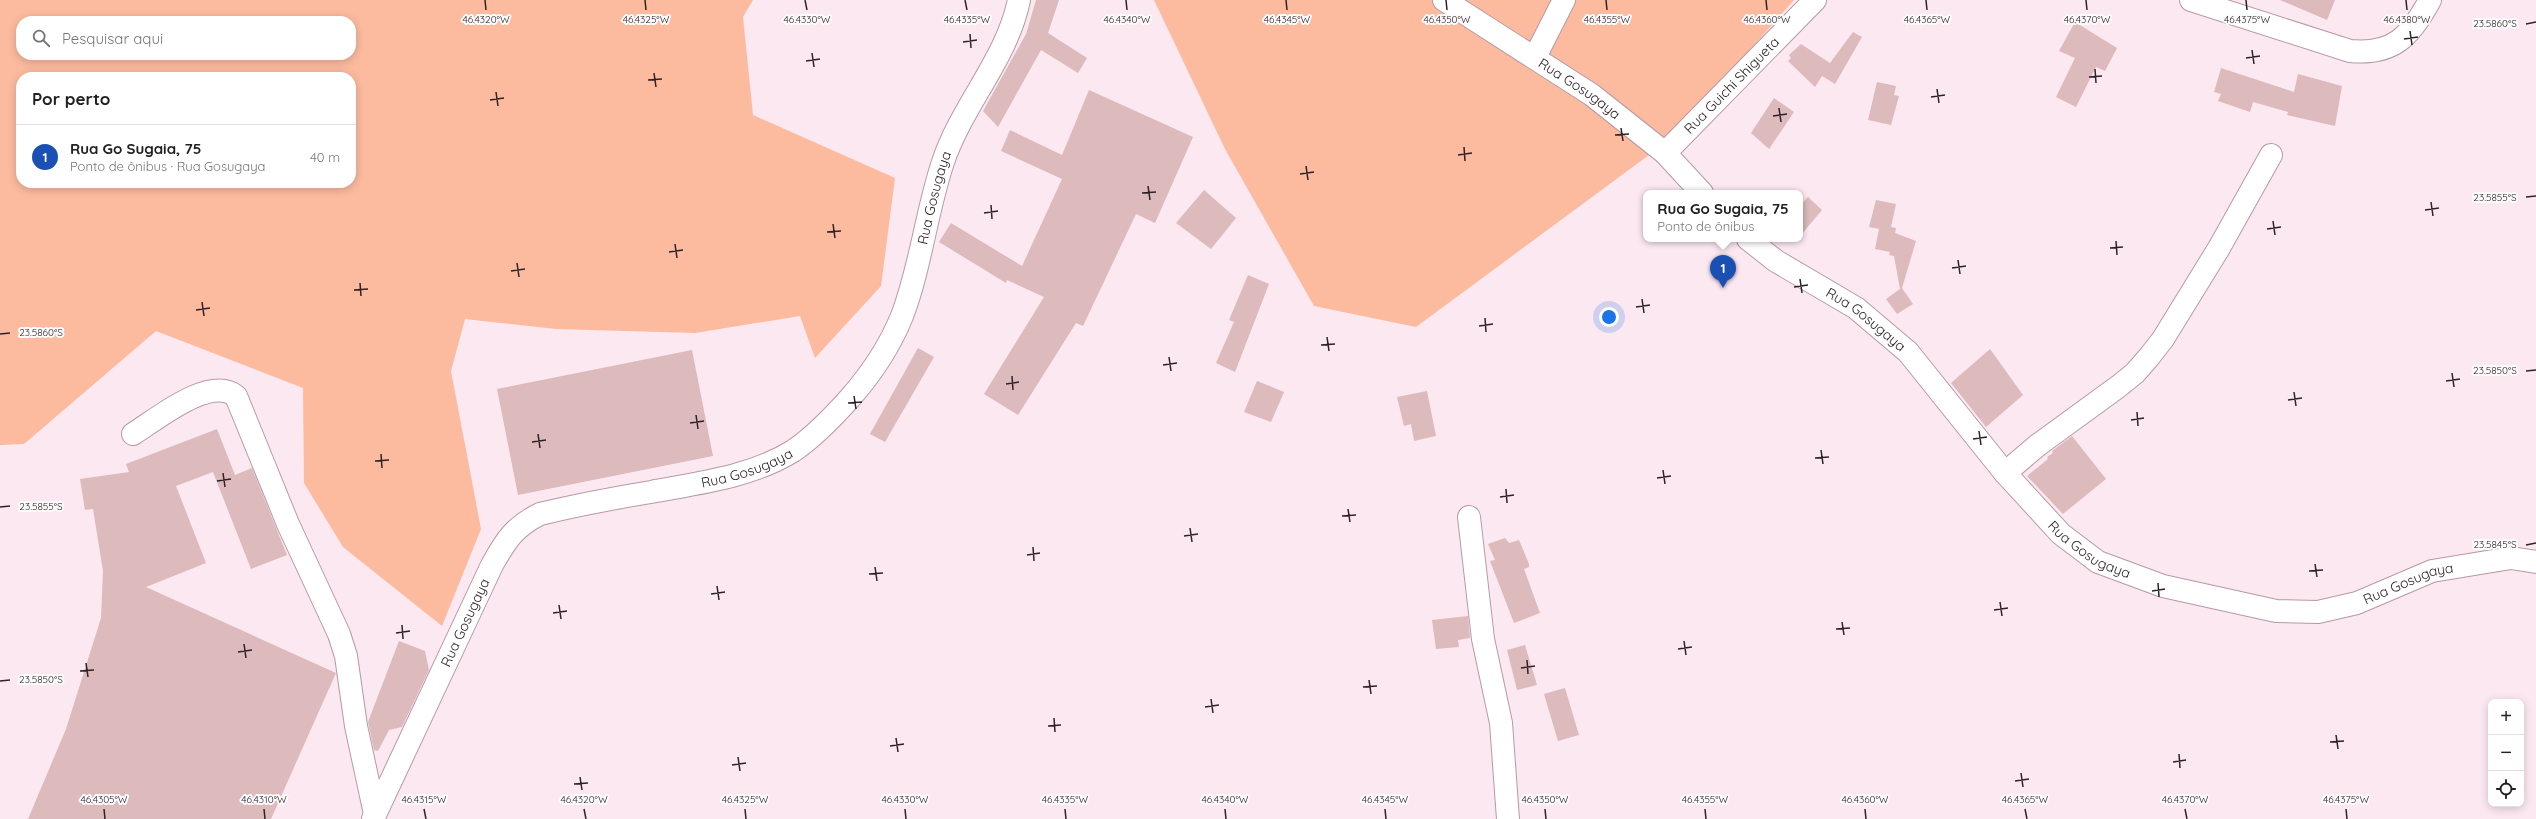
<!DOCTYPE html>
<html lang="pt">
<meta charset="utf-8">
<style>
:root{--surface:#fff;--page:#f2f2f2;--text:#202124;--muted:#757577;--line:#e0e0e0;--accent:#db2777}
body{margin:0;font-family:Quicksand,sans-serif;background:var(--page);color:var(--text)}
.controls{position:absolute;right:12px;bottom:12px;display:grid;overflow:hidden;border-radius:8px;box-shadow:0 2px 10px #0003}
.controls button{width:36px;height:36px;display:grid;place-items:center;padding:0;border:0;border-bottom:1px solid var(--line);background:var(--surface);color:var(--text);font:20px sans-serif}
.you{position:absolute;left:1609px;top:317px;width:14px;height:14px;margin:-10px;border:3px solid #fff;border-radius:50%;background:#1a73e8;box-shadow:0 0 0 6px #1a73e833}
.badge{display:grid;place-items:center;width:26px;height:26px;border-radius:50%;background:var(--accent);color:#fff;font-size:13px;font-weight:700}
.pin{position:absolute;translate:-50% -33px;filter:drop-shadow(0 1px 2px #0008)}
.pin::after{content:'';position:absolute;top:21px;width:14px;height:12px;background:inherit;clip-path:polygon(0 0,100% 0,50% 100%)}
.popup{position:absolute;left:1643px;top:190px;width:160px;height:52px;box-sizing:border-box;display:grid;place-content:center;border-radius:8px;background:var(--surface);filter:drop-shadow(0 1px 3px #0005);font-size:13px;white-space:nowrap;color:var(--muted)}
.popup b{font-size:15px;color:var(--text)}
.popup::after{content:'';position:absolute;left:50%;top:100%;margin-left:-8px;border:8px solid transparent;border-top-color:var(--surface)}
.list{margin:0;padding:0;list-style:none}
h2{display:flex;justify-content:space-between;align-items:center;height:52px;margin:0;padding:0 16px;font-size:17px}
h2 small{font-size:13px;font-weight:400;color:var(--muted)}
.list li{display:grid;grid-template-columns:26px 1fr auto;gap:12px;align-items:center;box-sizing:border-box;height:64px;padding:0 16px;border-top:1px solid var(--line)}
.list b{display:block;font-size:15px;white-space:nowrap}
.list p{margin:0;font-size:13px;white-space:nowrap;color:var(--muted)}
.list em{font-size:13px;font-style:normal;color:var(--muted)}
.icon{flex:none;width:22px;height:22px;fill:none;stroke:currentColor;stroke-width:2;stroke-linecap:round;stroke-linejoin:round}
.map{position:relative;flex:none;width:2536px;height:819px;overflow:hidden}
.search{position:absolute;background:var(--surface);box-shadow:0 2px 10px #0003;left:16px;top:16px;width:340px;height:44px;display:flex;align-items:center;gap:10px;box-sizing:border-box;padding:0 14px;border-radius:16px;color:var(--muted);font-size:15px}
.panel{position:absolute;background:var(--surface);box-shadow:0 2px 10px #0003;left:16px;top:72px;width:340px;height:116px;border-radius:16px}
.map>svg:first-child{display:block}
.green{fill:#fcbb9f;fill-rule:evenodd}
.building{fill:#ddbabb}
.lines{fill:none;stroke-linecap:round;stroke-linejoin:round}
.minor-casing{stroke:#b799a6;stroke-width:24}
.minor{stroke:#fff;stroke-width:22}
.ticks{fill:none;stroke:#2e2228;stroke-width:1.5}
.labels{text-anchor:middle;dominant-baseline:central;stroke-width:4;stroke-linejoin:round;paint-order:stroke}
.street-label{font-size:14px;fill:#2e2228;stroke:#fcfcfc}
.ticks-label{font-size:10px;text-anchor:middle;fill:#2e2228;stroke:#fcfcfc;stroke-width:4;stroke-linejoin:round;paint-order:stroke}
</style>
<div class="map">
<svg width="2536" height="819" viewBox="0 0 2536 819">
<rect width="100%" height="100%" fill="#fce8f1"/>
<g class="green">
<path d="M0,0h753l-10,17 10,98 142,63 -14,108 -66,72 -15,-42 -105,17 -139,-4 -91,-10 -14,52 30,158 -39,97 -99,-79 -39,-64 -1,-95 -147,-57 -132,113 -24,1zM21,21h330v34h-330zM21,77h330v106h-330z"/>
<polygon points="1154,0 1794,0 1672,138 1416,327 1314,306 1225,149"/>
</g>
<g class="building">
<polygon points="1036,0 1059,0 1048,33 1087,58 1078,73 1041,50 998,127 983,111 1026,34"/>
<polygon points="2280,0 2335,0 2327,20"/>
<polygon points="2075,22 2117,48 2105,71 2096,67 2076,107 2056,97 2075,58 2059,51"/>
<polygon points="1853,32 1862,37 1835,84 1822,76 1815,87 1788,61 1791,58 1789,55 1801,44 1830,63"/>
<polygon points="2221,68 2294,92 2298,74 2342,86 2335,126 2287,115 2288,112 2253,102 2250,112 2218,101 2221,94 2214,92"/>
<polygon points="1877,82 1896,86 1894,95 1899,96 1891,125 1868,120"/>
<polygon points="1089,90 1193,137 1155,223 1136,214 1083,326 1076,323 1018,415 984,394 1044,297 1007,280 1006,283 939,242 951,223 1022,266 1062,179 1001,151 1010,130 1062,155"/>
<polygon points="1774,98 1794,112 1769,149 1751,133"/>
<polygon points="1204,190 1236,218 1211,249 1176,223"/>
<polygon points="1808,197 1822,210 1800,236 1800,206"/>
<polygon points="1876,200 1896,204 1891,227 1896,228 1895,233 1916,241 1902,288 1913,304 1897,314 1886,299 1900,289 1894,256 1889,255 1890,252 1875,249 1879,229 1869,227"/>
<polygon points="1248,275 1269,284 1235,372 1216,363 1234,322 1229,320"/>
<polygon points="918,348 934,357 885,442 870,434"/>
<polygon points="1990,349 2023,395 1986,427 1951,383"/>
<polygon points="692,350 713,456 518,495 497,389"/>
<polygon points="1257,381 1284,392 1271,422 1244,412"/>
<polygon points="1427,391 1436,436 1414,441 1411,424 1404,426 1397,397"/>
<polygon points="217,429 235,475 252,468 287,555 251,569 213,472 176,486 206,563 146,587 336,673 271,819 28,819 66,729 101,618 103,571 93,509 85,510 80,479 129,472 126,464"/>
<polygon points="2072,436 2106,479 2063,514 2027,476 2048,459 2047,457 2053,453 2052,451"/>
<polygon points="1505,538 1509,543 1519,540 1529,564 1529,567 1524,569 1540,613 1514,623 1490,561 1495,560 1488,544"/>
<polygon points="1468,616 1470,638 1458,640 1459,647 1436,649 1432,620"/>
<polygon points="399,641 425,651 429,670 402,727 389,730 378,751 374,750 368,722"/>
<polygon points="1525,645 1537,685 1517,690 1507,650"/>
<polygon points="1565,688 1579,735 1558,741 1544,694"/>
</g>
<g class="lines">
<defs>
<g id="minor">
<path id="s1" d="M1444,0l148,95 73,58 37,40"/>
<path d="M2191,0l159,51c43,4 60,-14 80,-51"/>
<polyline points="1535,57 1564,0"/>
<path id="s2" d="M1665,153l150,-153"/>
<path id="s3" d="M1748,239l28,22 80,47 52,44 97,121 56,61 37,28 65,24 113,25 42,1 39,-9 75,-32 79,-13 25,4"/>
<path d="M133,434c24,-15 77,-59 103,-38l52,128 51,110 7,22 10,70 19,88"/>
<polyline points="2005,473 2038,445 2119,386 2135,373 2149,357 2163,339 2219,248 2271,155"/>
<polyline points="1469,517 1483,639 1501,723 1508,819"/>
<path id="s4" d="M373,819l119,-254c14,-25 22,-38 48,-51 37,-9 74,-16 111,-22 48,-9 100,-15 142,-41 21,-14 40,-34 57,-53 22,-25 39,-50 52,-82 19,-50 24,-103 41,-154 19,-57 64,-103 76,-162"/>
</g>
</defs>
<use href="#minor" class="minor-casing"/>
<use href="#minor" class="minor"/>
</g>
<path class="ticks" d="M485,0l1,10M645,0l1,10M805,0l2,10M965,0l2,10M1126,0l1,10M1286,0l1,10M1446,0l1,10M1606,0l1,10M1766,0l1,10M1926,0l1,10M2086,0l1,10M2246,0l1,10M2406,0l1,10M2526,24l10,-2M2410,31l2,14M970,34l1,14M2404,39l14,-2M963,42l14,-2M2252,50l2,14M812,53l2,14M2246,58l14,-2M806,61l14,-2M2095,69l1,14M654,73l2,14M2089,77l13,-1M648,80l14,-1M1937,89l2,14M496,92l2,14M1931,97l14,-2M490,100l14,-2M1779,108l2,14M1773,116l14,-2M1621,128l2,13M1615,135l14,-1M1464,147l1,14M1458,155l14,-2M1306,166l2,14M1300,174l14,-2M1148,186l2,14M1142,193l14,-1M2526,197l10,-1M2431,202l2,14M991,205l1,14M2425,210l14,-2M984,213l14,-2M2273,221l2,14M833,224l2,14M2267,229l14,-2M827,232l14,-1M2116,241l1,14M675,244l2,14M2110,248l13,-1M669,252l14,-2M1958,260l2,14M517,263l2,14M1952,268l14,-2M511,271l14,-2M1800,279l2,14M360,283l1,13M1794,287l14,-2M354,290l14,-1M1642,299l2,14M202,302l2,14M1636,307l14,-2M196,310l14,-2M1485,318l1,14M1479,326l14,-2M0,334l10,-1M1327,337l2,14M1321,345l14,-1M1169,357l2,14M1163,365l14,-2M2526,371l10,-1M2452,373l2,14M1012,376l1,14M2446,381l14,-2M1006,384l13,-2M2294,392l2,14M854,396l2,13M2288,400l14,-2M848,403l14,-1M2137,412l1,14M696,415l2,14M2131,420l13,-2M690,423l14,-2M1979,431l2,14M538,434l2,14M1973,439l14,-2M532,442l14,-2M1821,450l2,14M381,454l1,14M1815,458l14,-1M375,461l14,-1M1663,470l2,14M223,473l2,14M1657,478l14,-2M217,481l14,-2M1506,489l1,14M1500,497l14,-2M0,507l10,-1M1348,509l2,13M1342,516l14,-1M1190,528l2,14M1184,536l14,-2M2526,545l10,-2M1033,547l1,14M1027,555l13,-2M2315,564l2,13M875,567l2,14M2309,571l14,-1M869,574l14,-1M2158,583l1,14M717,586l2,14M2152,591l13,-2M711,594l14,-2M2000,602l2,14M559,605l2,14M1994,610l14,-2M553,613l14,-2M1842,622l2,13M402,625l1,14M1836,629l14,-1M396,633l14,-2M1684,641l2,14M244,644l2,14M1678,649l14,-2M238,652l14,-2M1527,660l1,14M86,663l2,14M1521,668l14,-2M80,671l14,-1M1369,680l2,14M0,681l10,-1M1363,687l14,-1M1211,699l2,14M1205,707l14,-2M1054,718l1,14M1048,726l13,-1M2336,735l2,14M896,738l2,14M2330,742l14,-1M890,746l14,-2M2179,754l1,14M738,757l2,14M2173,762l13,-2M732,765l14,-2M2021,773l2,14M580,777l2,13M2015,781l14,-2M574,784l14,-1M104,809l1,10M264,809l1,10M424,809l2,10M584,809l2,10M745,809l1,10M905,809l1,10M1065,809l1,10M1225,809l1,10M1385,809l1,10M1545,809l1,10M1705,809l1,10M1865,809l1,10M2025,809l2,10M2185,809l2,10M2346,809l1,10"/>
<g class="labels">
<g class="street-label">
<text stroke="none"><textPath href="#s2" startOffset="95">Rua Guichi Shigueta</textPath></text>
<text stroke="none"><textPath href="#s1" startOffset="162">Rua Gosugaya</textPath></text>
<text stroke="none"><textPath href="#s4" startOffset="912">Rua Gosugaya</textPath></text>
<text stroke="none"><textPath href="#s3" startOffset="143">Rua Gosugaya</textPath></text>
<text stroke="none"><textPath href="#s4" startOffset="564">Rua Gosugaya</textPath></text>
<text stroke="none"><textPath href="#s3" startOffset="467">Rua Gosugaya</textPath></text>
<text stroke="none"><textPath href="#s3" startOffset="803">Rua Gosugaya</textPath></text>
<text stroke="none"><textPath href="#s4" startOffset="217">Rua Gosugaya</textPath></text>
</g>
</g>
<g class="ticks-label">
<text x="486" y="23">46.4320°W</text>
<text x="646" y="23">46.4325°W</text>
<text x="807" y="23">46.4330°W</text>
<text x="967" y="23">46.4335°W</text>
<text x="1127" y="23">46.4340°W</text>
<text x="1287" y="23">46.4345°W</text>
<text x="1447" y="23">46.4350°W</text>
<text x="1607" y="23">46.4355°W</text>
<text x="1767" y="23">46.4360°W</text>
<text x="1927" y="23">46.4365°W</text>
<text x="2087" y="23">46.4370°W</text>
<text x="2247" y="23">46.4375°W</text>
<text x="2407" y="23">46.4380°W</text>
<text x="2495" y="27">23.5860°S</text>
<text x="2495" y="201">23.5855°S</text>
<text x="41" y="336">23.5860°S</text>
<text x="2495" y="374">23.5850°S</text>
<text x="41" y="510">23.5855°S</text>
<text x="2495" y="548">23.5845°S</text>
<text x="41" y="683">23.5850°S</text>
<text x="104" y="803">46.4305°W</text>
<text x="264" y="803">46.4310°W</text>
<text x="424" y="803">46.4315°W</text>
<text x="584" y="803">46.4320°W</text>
<text x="745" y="803">46.4325°W</text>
<text x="905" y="803">46.4330°W</text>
<text x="1065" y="803">46.4335°W</text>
<text x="1225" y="803">46.4340°W</text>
<text x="1385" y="803">46.4345°W</text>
<text x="1545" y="803">46.4350°W</text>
<text x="1705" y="803">46.4355°W</text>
<text x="1865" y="803">46.4360°W</text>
<text x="2025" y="803">46.4365°W</text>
<text x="2185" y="803">46.4370°W</text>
<text x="2346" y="803">46.4375°W</text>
</g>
</svg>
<div class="controls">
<button>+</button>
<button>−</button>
<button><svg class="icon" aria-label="locate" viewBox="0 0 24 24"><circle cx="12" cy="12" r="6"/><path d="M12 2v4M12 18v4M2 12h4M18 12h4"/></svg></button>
</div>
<div class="you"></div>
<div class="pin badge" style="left:1723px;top:288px;background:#1a4fb4">1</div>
<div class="popup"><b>Rua Go Sugaia, 75</b>Ponto de ônibus</div>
<div class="search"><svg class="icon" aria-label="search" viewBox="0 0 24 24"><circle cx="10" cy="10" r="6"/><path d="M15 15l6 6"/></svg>Pesquisar aqui</div>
<section class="panel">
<h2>Por perto<small></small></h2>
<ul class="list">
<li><span class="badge" style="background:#1a4fb4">1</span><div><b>Rua Go Sugaia, 75</b><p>Ponto de ônibus · Rua Gosugaya</p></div><em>40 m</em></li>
</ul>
</section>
</div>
